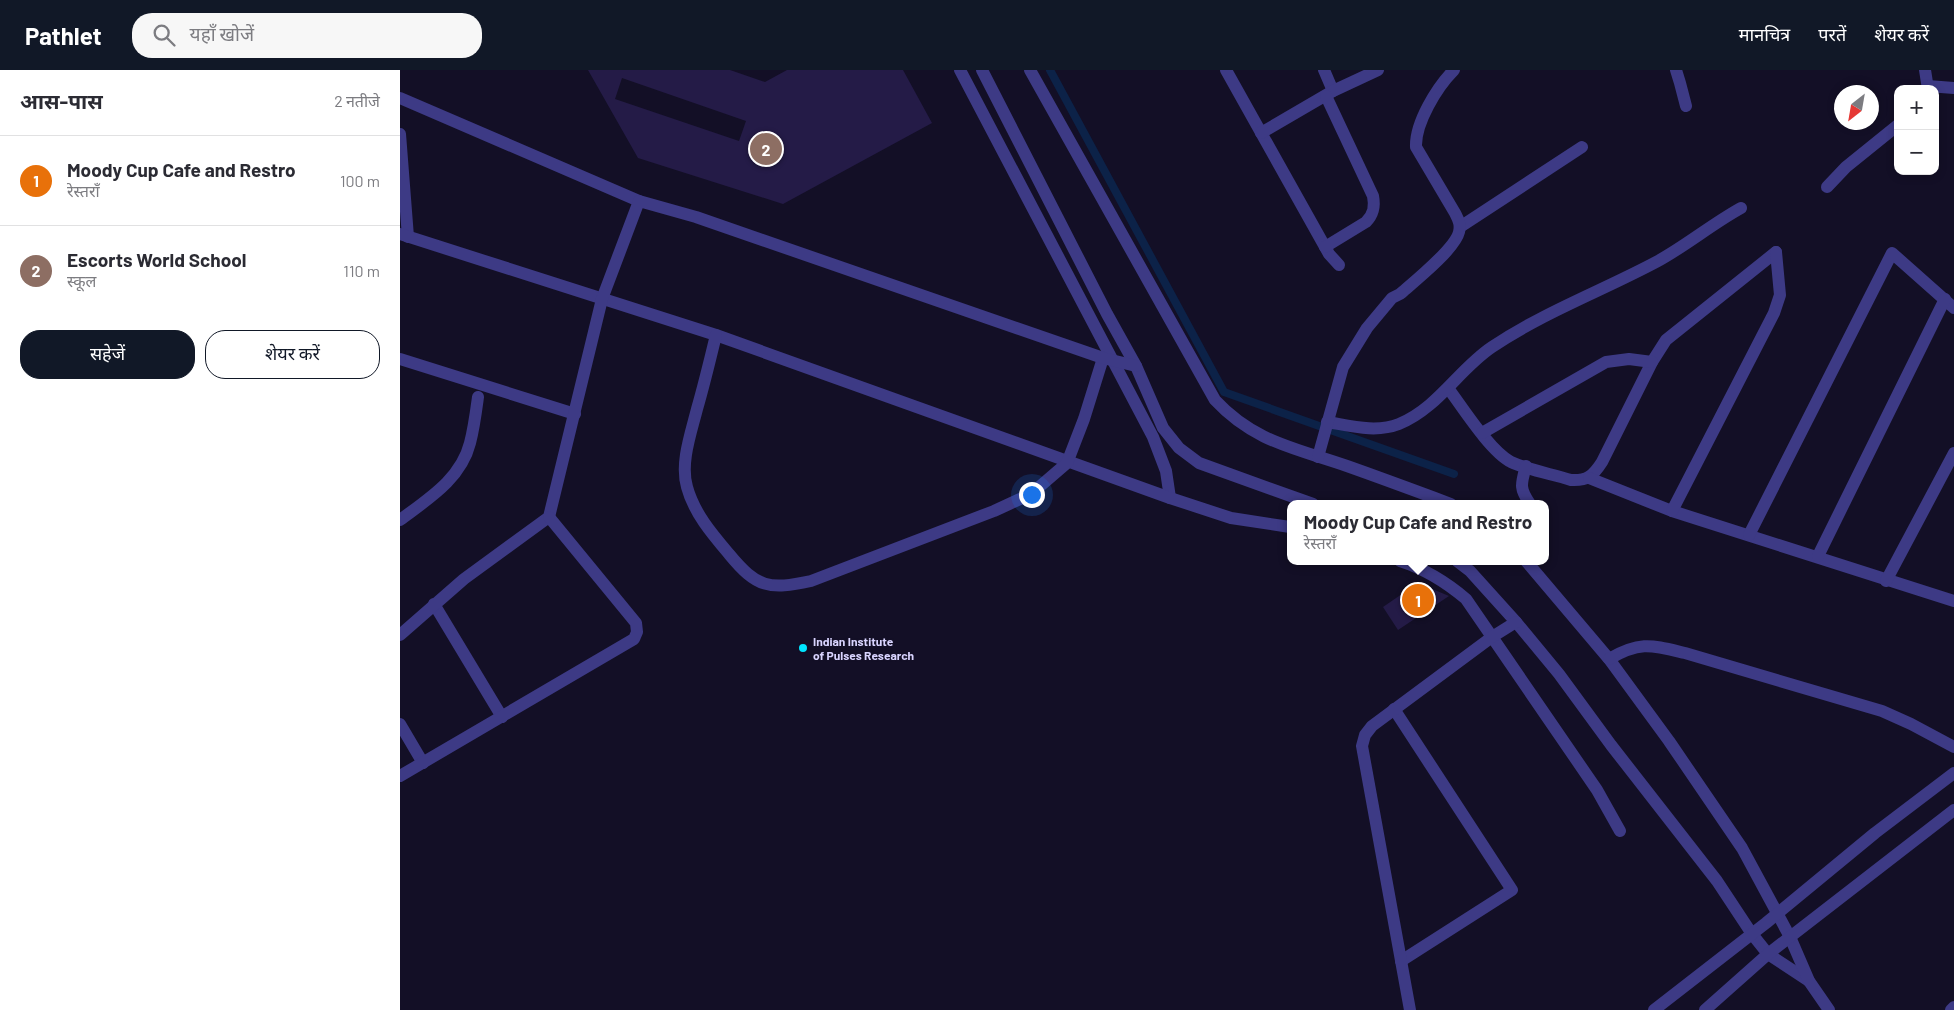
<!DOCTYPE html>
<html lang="hi">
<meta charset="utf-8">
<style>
:root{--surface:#fff;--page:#f7f7f7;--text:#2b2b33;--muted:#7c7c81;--line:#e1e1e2;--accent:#111827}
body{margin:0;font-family:Barlow,"Noto Sans Devanagari",sans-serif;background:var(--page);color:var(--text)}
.controls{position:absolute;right:15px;top:15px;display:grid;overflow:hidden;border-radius:10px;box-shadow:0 2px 8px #0003}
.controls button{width:45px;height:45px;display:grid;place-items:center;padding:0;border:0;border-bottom:1px solid var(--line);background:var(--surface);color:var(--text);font:25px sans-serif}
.compass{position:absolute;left:1434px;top:15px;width:45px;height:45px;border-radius:50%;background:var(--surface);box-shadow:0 2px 8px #0003;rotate:211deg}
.you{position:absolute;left:631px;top:424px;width:18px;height:18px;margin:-12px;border:4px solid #fff;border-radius:50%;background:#1a73e8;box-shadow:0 0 0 8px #1a73e833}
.badge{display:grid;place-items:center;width:32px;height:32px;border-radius:50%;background:var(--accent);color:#fff;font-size:16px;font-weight:700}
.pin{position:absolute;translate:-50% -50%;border:2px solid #fff;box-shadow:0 1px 5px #0006}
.popup{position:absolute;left:887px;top:430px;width:262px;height:65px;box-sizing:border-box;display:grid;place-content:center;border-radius:10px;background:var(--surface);filter:drop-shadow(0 1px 4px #0005);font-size:16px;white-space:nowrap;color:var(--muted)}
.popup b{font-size:19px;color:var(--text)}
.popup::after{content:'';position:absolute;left:50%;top:100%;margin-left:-10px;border:10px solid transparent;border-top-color:var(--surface)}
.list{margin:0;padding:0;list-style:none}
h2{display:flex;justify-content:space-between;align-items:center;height:65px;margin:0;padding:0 20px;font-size:21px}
h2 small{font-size:16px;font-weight:400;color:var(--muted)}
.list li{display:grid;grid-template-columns:32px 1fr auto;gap:15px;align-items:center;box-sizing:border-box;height:90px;padding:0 20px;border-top:1px solid var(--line)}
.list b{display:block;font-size:19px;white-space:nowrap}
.list p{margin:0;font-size:16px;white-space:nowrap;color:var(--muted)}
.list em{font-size:16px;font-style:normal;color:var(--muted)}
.actions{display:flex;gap:10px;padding:15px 20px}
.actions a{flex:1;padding:11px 0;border:1px solid var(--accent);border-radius:20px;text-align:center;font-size:18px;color:var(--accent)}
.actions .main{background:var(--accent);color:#fff}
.icon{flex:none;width:28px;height:28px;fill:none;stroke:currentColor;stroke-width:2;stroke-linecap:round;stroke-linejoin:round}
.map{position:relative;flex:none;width:1554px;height:940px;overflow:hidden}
header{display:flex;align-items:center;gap:30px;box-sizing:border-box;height:70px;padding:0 25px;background:var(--accent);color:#fff}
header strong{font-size:24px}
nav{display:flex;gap:28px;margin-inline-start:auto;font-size:18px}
.search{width:350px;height:45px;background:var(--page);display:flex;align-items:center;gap:12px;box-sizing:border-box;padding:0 18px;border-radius:20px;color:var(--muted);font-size:19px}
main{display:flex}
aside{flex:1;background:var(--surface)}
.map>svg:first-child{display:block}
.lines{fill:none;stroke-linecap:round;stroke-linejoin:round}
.stream{stroke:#0c2248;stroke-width:8}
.building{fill:#241b47;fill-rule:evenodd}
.minor{stroke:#3d3a85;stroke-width:12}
.poi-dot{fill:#00e5ff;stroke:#130f26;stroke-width:2}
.labels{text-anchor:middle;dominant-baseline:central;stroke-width:4;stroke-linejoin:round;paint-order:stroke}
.poi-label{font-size:12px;font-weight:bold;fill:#d9d4ff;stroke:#130f26;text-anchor:start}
</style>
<header>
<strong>Pathlet</strong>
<div class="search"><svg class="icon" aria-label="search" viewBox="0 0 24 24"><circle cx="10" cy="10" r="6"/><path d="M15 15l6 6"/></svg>यहाँ खोजें</div>
<nav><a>मानचित्र</a><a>परतें</a><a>शेयर करें</a></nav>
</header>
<main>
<aside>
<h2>आस-पास<small>2 नतीजे</small></h2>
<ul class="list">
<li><span class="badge" style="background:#e8710a">1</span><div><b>Moody Cup Cafe and Restro</b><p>रेस्तराँ</p></div><em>100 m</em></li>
<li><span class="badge" style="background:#8d6e63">2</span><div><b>Escorts World School</b><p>स्कूल</p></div><em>110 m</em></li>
</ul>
<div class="actions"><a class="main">सहेजें</a><a>शेयर करें</a></div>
</aside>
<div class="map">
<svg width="1554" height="940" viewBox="0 0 1554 940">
<rect width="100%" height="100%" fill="#130f26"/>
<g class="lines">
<polyline class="stream" points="650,0 824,322 1054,404"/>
</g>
<g class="building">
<path d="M188,0h142l35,12 22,-12h116l29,53 -149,81 -145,-46zM222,8l124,43 -7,20 -124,-42z"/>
<polygon points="1018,513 1049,526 998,560 983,537"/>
</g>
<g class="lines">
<g class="minor">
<polyline points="560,0 753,367 766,401 770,428"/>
<polyline points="582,0 707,244 736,296 763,358 779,378 799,393 913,434"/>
<path d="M630,0l185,330c39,42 80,48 132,66 34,12 69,25 104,38"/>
<polyline points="826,0 929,184 939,195"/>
<polyline points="924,0 933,21"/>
<polyline points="1276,0 1280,13 1286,36"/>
<polyline points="1525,0 1528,19"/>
<polyline points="1528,16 1554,18"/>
<polyline points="0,28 239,131"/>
<polyline points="861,63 933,21 978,0"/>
<polyline points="0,64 8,167"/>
<polyline points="1427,117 1446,97 1498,55"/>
<polyline points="1060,157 1182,77"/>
<polyline points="0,164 316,265 770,428 831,448 890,457"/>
<path d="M925,177l41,-25c8,-8 9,-16 7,-26l-47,-100"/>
<path d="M316,265c-6,25 -12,50 -19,74 -6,24 -17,54 -10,78 7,26 25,47 42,67 28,34 40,36 82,27l183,-70 37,-17 36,-31 17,-44 19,-61"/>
<polyline points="0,289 175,344"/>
<path d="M1048,318c15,20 42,63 63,74 17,8 41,12 60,18 16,1 22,-4 31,-18l50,-100 14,-22 110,-88"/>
<path d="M927,352c24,4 49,11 72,2 39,-16 60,-55 93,-77 54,-36 110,-56 166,-86 29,-16 54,-37 83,-53"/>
<polyline points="1082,363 1206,292 1229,289 1252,292"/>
<path d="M918,387l25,-90 24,-39 25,-30 8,-4c15,-13 55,-45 59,-62 2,-8 -1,-13 -4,-19l-39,-66c-1,-24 21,-60 38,-77"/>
<path d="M1126,396c-5,18 -7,22 4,38"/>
<polyline points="1189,408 1272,441 1554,531"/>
<polyline points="1272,441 1374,243 1380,225 1376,182"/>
<path d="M0,450c28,-21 61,-41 70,-77 4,-15 6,-31 8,-46"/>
<polyline points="1349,465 1492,183 1554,238"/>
<polyline points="1418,486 1545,229"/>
<path d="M1000,491c25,8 46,21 66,38l131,191 23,41"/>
<polyline points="1057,491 1070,501 1116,552 1159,604 1211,675 1317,811 1352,864 1368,884 1409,911"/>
<polyline points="1126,491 1209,589 1269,671 1342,778 1390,867 1409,911 1429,940"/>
<polyline points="1486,511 1554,383"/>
<polyline points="34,534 102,647"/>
<polyline points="0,565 64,509 149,447 202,229 239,131 296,147 703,288 736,296"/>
<path d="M1209,589c31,-18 42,-14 76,-6l197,58 29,13 43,23"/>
<polyline points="994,639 1112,820 1001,891"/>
<polyline points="0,654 23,693"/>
<polyline points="0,706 234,569 237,562 236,553 149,447"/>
<polyline points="1010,940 962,676 965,665 972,656 1092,567 1116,552"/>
<polyline points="1254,940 1366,853 1475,763 1554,703"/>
<polyline points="1305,940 1368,884 1554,740"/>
<polyline points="1551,940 1554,937"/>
</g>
</g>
<circle class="poi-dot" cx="403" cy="578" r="5"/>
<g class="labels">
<g class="poi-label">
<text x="413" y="571">Indian Institute<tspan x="413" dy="14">of Pulses Research</tspan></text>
</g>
</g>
</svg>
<div class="controls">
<button>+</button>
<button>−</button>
</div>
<svg class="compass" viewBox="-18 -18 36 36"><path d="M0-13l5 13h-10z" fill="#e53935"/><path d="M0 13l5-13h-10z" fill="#7c7c81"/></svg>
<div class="you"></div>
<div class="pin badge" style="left:1018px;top:530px;background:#e8710a">1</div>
<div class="popup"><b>Moody Cup Cafe and Restro</b>रेस्तराँ</div>
<div class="pin badge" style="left:366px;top:79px;background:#8d6e63">2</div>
</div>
</main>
